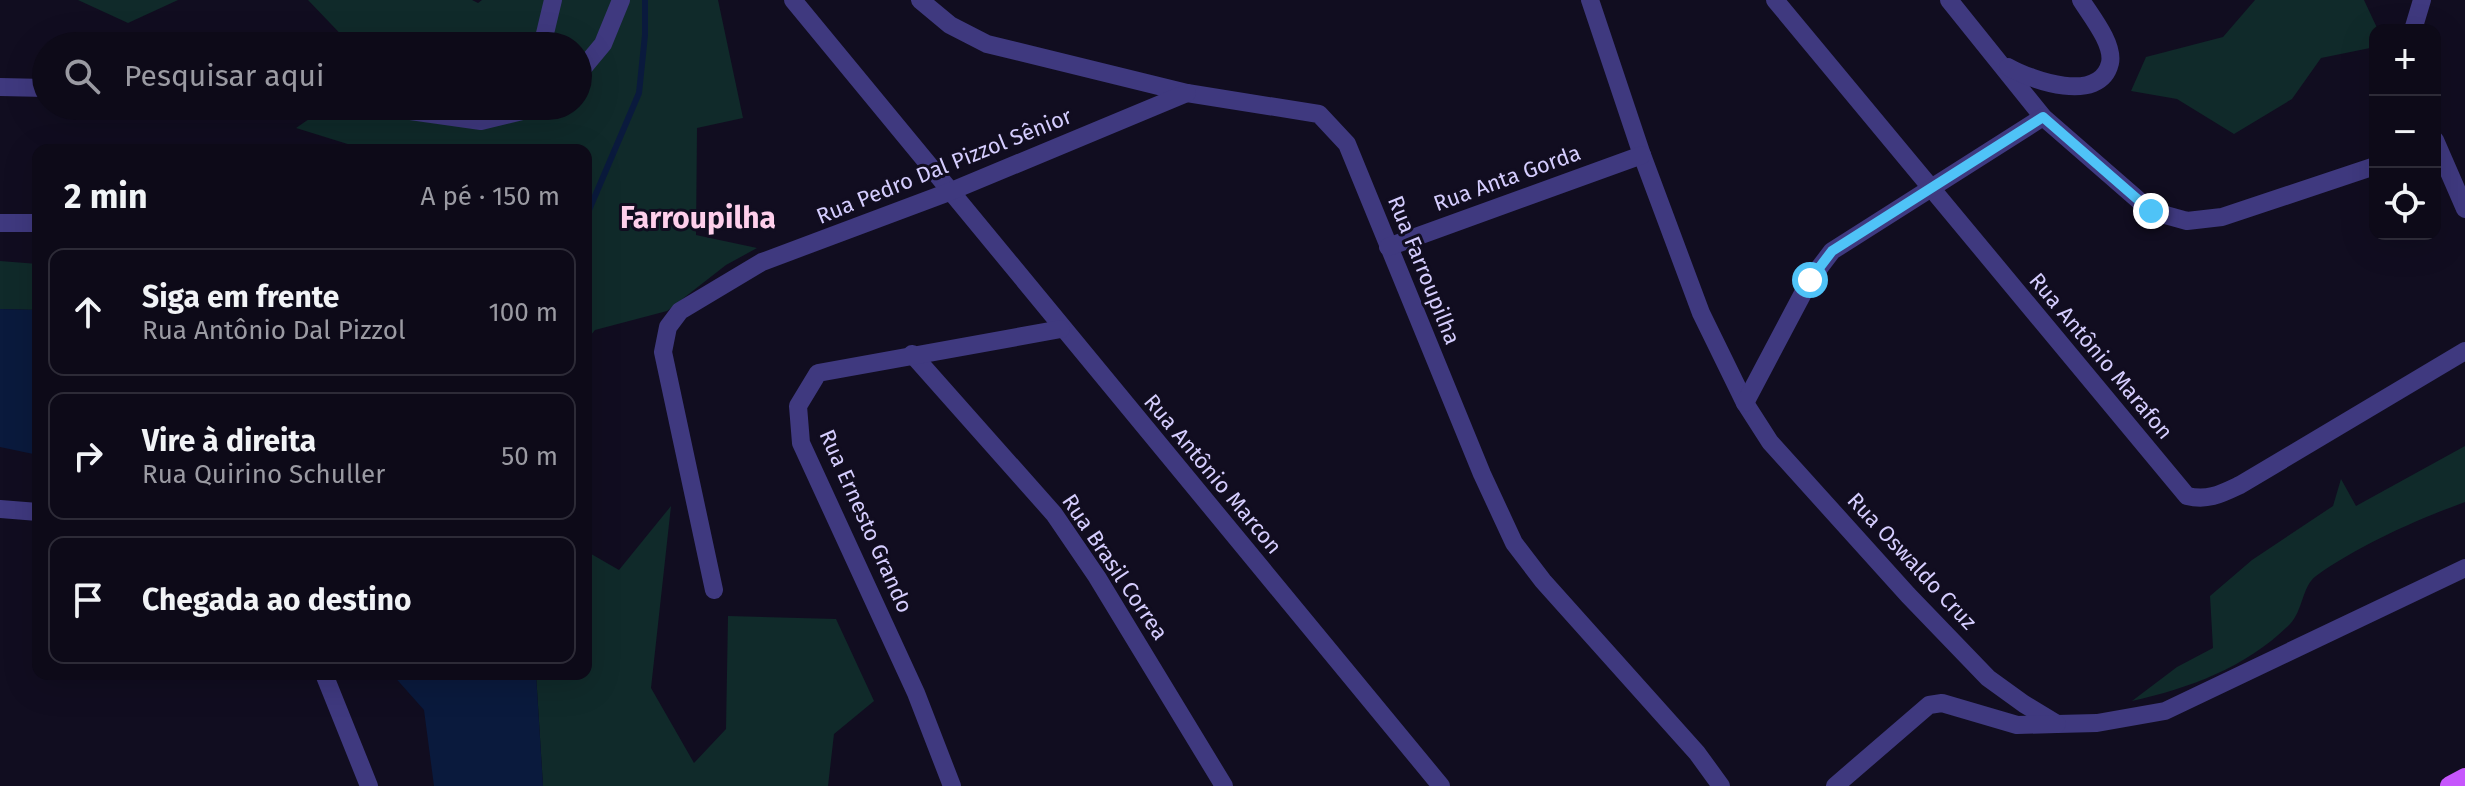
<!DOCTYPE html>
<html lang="pt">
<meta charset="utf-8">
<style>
:root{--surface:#0d0a18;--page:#161321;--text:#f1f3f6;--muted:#9a9aa2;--line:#2d2b37}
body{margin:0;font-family:"Fira Sans",sans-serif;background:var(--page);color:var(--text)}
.controls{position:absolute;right:24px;top:24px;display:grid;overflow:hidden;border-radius:16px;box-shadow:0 8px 32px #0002}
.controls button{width:72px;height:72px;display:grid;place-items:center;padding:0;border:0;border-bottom:2px solid var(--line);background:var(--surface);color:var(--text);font:40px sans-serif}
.stop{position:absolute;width:24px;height:24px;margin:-18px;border:6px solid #4fc3f7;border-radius:50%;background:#fff}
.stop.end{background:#4fc3f7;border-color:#fff;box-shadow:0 2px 8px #0008}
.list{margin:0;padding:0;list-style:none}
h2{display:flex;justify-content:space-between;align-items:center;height:104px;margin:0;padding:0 32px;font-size:34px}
h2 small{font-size:26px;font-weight:400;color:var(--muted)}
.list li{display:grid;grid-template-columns:52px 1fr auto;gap:24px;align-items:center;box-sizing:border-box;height:128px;margin:0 16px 16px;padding:0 16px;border:2px solid var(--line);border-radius:16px}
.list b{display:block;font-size:30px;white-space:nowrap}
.list p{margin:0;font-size:26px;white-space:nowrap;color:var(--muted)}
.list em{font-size:26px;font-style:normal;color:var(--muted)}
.icon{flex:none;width:44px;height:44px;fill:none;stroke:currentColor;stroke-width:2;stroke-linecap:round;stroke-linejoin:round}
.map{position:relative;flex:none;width:2465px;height:786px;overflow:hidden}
.search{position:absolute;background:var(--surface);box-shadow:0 8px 32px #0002;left:32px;top:32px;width:560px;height:88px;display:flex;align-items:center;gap:20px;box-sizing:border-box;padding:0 28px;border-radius:44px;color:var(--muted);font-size:30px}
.panel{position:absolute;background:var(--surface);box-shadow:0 8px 32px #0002;left:32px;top:144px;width:560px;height:536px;border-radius:16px}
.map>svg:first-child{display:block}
.green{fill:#102a2a}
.water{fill:#0a1a3d}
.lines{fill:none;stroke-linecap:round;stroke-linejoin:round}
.stream{stroke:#0a1a3d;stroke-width:6}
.minor{stroke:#3f397f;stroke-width:18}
.major{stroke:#c656fc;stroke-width:20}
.route{stroke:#4fc3f7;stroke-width:10}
.labels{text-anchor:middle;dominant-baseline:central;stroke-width:6;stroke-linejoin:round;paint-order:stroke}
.street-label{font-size:22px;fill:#d5cdfe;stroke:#110d20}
.district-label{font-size:30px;font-weight:bold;fill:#fecfeb;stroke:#110d20}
</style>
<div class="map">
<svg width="2465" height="786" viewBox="0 0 2465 786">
<rect width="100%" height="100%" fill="#110d20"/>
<g class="green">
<polygon points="78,0 178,0 128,23"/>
<polygon points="308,0 472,0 478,3 482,0 718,0 743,118 697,128 696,235 757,248 726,265 667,311 595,330 586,341 586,150 367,150 296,128 328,106 578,106 578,46 352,46"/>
<polygon points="2255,0 2364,0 2378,30 2375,30 2375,47 2321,58 2292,99 2234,134 2177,99 2131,91 2146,57 2223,37"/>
<polygon points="0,261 38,264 38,310 0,309"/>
<path d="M2465,446v56c-49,18 -106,43 -149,74 -14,10 -13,35 -26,48 -43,43 -100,64 -158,77l45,-34 36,-19 -3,-52 42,-36 81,-54 8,-27 15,27z"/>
<polygon points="671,506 651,688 694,763 726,729 728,616 836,619 874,701 834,734 828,786 543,786 536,674 586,674 586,551 619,570"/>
</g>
<g class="water">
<polygon points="0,309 38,310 38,455 0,447"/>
<polygon points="392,674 536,674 543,786 434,786 424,710"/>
</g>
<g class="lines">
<polyline class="stream" points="586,217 639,93 645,35 645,0"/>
<g class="minor">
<polyline points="793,0 1441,786"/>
<polyline points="920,0 950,25 987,44 1187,93 1319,114 1347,144 1482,474 1514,543 1543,581 1697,753 1721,786"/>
<polyline points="1590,0 1642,155 1701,313 1745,403 1770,442 1908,595 1988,678 2024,704 2057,724 2097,723 2165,711 2465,568"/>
<path d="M1775,0l412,496c21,5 34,-2 53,-11l225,-134"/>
<polyline points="1949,0 2043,117 2151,211 2187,221 2222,217 2375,166"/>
<polyline points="2413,30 2422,0"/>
<polyline points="542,46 553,0"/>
<path d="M2008,67c23,13 92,38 102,-4 4,-19 -19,-47 -29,-63"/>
<polyline points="578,74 603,44 621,0"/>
<polyline points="0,87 46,88"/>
<polyline points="375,106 481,121 543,106"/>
<polyline points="2435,140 2465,209"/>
<polyline points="0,223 38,223"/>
<polyline points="1388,247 1642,155"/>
<polyline points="912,354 1054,514 1097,577 1224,786"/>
<polyline points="1745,403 1810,280 1832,251 2043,117"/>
<polyline points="0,509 38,512"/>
<polyline points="714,590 663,352 668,327 680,311 762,262 949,192 1187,93"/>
<polyline points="324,674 369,786"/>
<polyline points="952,786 916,693 801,443 798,406 818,373 1061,329"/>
<polyline points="1835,786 1929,705 1942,703 2017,725 2057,724"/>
</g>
<polyline class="major" points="2450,786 2465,778"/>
</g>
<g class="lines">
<polyline class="route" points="1810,280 1832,251 2043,117 2151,211"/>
</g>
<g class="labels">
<g class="street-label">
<text transform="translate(944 166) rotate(-22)">Rua Pedro Dal Pizzol Sênior</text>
<text transform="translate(1507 178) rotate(-20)">Rua Anta Gorda</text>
<text transform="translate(1424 270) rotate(68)">Rua Farroupilha</text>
<text transform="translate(2101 356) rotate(50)">Rua Antônio Marafon</text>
<text transform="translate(1213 474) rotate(50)">Rua Antônio Marcon</text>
<text transform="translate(866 521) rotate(66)">Rua Ernesto Grando</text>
<text transform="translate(1912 561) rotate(47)">Rua Oswaldo Cruz</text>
<text transform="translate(1115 567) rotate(56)">Rua Brasil Correa</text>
</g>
<g class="district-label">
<text x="698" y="218">Farroupilha</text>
</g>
</g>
</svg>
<div class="controls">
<button>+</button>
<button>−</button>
<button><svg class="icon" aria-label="locate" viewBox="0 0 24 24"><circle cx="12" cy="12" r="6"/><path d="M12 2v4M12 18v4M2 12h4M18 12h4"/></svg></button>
</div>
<div class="stop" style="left:1810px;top:280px"></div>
<div class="stop end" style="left:2151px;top:211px"></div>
<div class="search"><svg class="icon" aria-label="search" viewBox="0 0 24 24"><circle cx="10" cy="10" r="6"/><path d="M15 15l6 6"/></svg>Pesquisar aqui</div>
<section class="panel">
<h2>2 min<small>A pé · 150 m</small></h2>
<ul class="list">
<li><svg class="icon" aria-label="ahead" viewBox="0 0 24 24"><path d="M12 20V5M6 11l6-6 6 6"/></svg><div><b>Siga em frente</b><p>Rua Antônio Dal Pizzol</p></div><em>100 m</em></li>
<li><svg class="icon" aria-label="right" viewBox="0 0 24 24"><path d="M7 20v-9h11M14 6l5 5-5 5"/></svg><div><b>Vire à direita</b><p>Rua Quirino Schuller</p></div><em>50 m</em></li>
<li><svg class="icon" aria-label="arrive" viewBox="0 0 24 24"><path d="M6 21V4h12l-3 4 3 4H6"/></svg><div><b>Chegada ao destino</b></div></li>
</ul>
</section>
</div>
